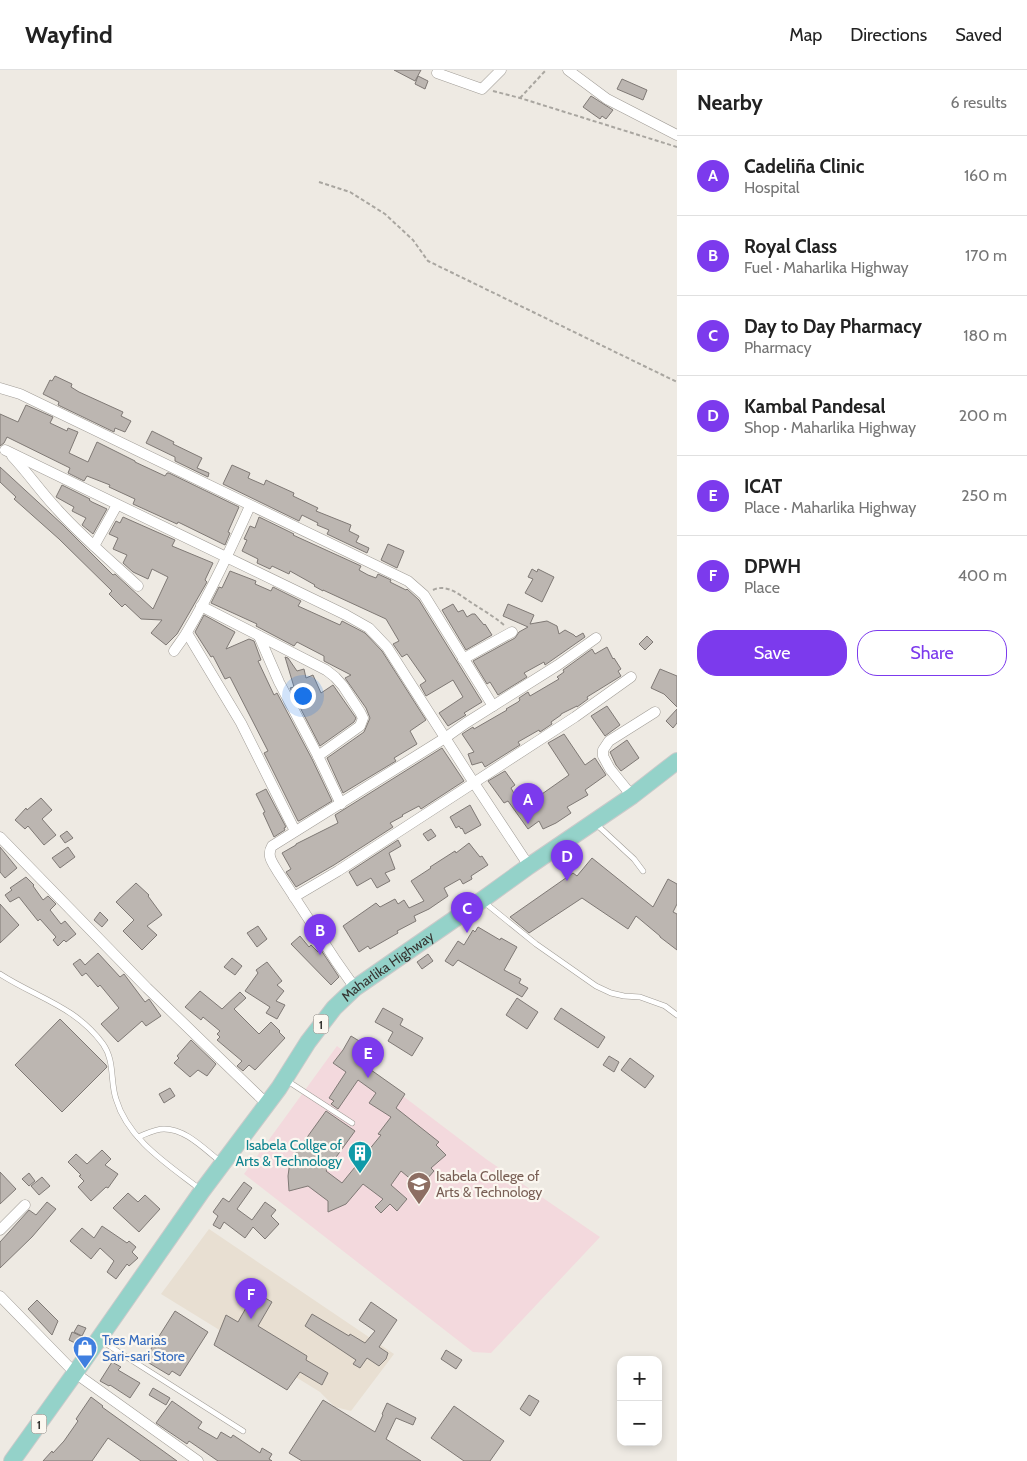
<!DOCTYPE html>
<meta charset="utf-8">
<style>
:root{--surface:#fff;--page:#f6f6f6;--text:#222;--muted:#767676;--line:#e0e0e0;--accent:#7c3aed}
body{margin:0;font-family:Cabin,sans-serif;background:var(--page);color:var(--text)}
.controls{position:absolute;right:15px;bottom:15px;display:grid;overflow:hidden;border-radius:10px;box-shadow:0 2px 8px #0003}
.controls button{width:45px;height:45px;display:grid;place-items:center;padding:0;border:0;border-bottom:1px solid var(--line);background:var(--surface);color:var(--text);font:25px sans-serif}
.you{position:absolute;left:302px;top:625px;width:18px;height:18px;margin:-12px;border:4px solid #fff;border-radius:50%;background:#1a73e8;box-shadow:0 0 0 8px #1a73e833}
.badge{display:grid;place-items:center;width:32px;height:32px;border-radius:50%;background:var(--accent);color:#fff;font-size:16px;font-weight:700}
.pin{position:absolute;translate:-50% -41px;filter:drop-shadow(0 1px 2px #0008)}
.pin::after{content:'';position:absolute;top:26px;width:18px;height:15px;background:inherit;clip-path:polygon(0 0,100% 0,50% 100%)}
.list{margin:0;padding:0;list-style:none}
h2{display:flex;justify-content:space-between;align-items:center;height:65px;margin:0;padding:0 20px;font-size:21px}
h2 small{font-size:16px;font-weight:400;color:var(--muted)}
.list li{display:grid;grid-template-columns:32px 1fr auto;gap:15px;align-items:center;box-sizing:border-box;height:80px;padding:0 20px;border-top:1px solid var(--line)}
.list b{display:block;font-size:19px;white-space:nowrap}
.list p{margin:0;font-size:16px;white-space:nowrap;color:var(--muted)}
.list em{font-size:16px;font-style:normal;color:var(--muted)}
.actions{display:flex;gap:10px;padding:15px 20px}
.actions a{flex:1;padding:11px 0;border:1px solid var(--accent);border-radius:20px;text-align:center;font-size:18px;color:var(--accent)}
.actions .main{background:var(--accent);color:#fff}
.map{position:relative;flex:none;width:677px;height:1391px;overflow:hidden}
header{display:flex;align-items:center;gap:30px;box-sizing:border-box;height:70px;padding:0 25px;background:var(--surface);border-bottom:1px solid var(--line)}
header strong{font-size:24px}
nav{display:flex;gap:28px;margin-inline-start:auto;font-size:18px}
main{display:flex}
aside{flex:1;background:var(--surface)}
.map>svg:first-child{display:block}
.built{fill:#e8dfd2}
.education{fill:#f3d9dd}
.building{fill:#bcb6b1;stroke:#7f7975}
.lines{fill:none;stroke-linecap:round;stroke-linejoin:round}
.service-casing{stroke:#a09c96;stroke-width:6}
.minor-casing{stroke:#a09c96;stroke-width:11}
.primary-casing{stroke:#cbcaca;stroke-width:18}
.path{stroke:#a9a6a0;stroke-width:2;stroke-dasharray:4 2.5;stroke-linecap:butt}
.service{stroke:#fff;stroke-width:5}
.minor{stroke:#fff;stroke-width:10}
.primary{stroke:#94d2c9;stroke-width:16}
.labels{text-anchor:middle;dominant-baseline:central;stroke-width:4.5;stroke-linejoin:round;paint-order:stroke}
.shield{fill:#fbf7f0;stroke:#716f6b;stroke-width:1}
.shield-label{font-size:12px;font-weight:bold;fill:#363532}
.street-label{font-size:14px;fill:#363532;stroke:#fbf7f0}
.culture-label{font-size:14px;fill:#0d838f;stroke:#fbf7f0;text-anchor:end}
.education-label{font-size:14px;fill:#785e54;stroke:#fbf7f0;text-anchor:start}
.shop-label{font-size:14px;fill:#366cbe;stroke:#fbf7f0;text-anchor:start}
</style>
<header>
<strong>Wayfind</strong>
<nav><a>Map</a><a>Directions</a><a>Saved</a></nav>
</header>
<main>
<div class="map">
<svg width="677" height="1391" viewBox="0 0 677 1391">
<rect width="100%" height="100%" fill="#eeeae3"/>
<polygon class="built" points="209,1159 394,1284 351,1341 335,1337 320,1322 161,1224"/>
<polygon class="education" points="337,976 486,1089 600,1167 491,1283 473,1282 244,1104"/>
<g class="building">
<polygon points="394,0 421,0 415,11"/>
<polygon points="418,6 428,11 425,19 415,14"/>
<polygon points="622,9 647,20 643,30 617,19"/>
<polygon points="591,26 613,40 606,49 602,46 600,49 583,37"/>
<polygon points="55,306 72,314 71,317 79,322 123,342 121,346 131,351 125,362 115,358 114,362 58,335 59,332 43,324 50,310 52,311"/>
<polygon points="26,335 53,347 50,353 67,361 68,358 78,362 69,383 88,392 97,372 135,391 135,392 165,406 167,403 169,403 239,437 228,462 230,463 225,475 178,452 177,454 133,434 135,429 109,417 110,415 87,406 84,411 68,403 70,398 7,367 4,373 0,376 0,344 18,352"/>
<polygon points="152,361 174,372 173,374 202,388 197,398 209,403 208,407 175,391 175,387 146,373"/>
<polygon points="232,395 250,403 248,408 264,415 266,410 272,413 294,423 293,426 318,438 316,441 351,455 349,461 359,466 356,472 369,478 367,483 327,464 329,460 317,455 318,453 302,445 299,451 223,414"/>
<polygon points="0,397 63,455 113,505 115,504 153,539 168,507 152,499 148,509 133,502 123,493 127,485 113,479 118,468 109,464 116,451 120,453 123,447 175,470 172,476 213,493 205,510 207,512 177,564 166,575 151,563 162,550 141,549 125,534 122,537 109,524 112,521 59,469 14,429 16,427 0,412"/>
<polygon points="62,415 90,429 89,430 92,432 107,439 93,464 82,455 86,448 72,441 74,437 56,427"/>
<polygon points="259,447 294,464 293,465 361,496 359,500 368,505 376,508 378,504 391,510 390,512 406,520 407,519 419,530 482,632 464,643 466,645 448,656 439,643 463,627 453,610 426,626 420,615 426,611 407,584 402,587 393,574 399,571 386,549 323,520 323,521 314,516 315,515 290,501 289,504 272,496 270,499 257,493 258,489 242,481 247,470 244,469 250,456 255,458"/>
<polygon points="388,474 404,481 397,498 381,490"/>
<polygon points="532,499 537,502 538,499 554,507 542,532 525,523 533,509 528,507"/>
<polygon points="230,501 256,511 255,514 271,521 273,517 301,531 298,536 340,555 342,551 365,563 382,581 426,650 410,661 417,674 394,688 396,691 343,723 327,688 364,662 370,648 366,638 345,608 351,605 324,591 324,586 297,572 294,576 256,556 257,554 211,533 219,517 222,518"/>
<polygon points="453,534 458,542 463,540 467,547 472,544 475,544 484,555 485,554 492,565 466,580 442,540"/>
<polygon points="508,534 534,545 530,554 547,551 557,556 559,564 565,560 574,565 576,567 583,563 585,567 545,595 544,592 524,603 527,607 498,625 490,612 487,614 473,591 515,568 519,562 528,557 503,546"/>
<polygon points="204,545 235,562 226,579 249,569 254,571 261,590 258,591 274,625 277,623 312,689 332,731 299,751 298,751 264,683 268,681 230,607 225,609 213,586 211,587 195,562"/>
<polygon points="647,566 653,572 645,580 639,574"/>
<polygon points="607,577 613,589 614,588 621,599 618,601 621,606 587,627 588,629 577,637 577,636 561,644 561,645 551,652 552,654 540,662 539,660 518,672 520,675 485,697 482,692 472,695 468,684 474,682 462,664 473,657 474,659 507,640 506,639 518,632 520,630 519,628 528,622 530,626 559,609 557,607 564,602 563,600 592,579 595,584"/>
<polygon points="285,587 288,588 297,601 304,599 306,608 313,605 321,623 333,615 356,648 354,652 320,676 290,618 294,617"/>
<polygon points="660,599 677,606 677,637 664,624 651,618"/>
<polygon points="607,636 620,655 605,666 591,646"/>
<polygon points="677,639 677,653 673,658 666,651"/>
<polygon points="564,664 585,695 595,688 606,705 585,720 588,725 567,737 571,743 556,753 543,759 539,751 528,759 508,731 504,733 488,711 505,701 515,715 511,718 522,738 569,705 548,673"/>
<polygon points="627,670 639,688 621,701 616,695 610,682"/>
<polygon points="442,678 464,711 421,739 419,736 402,745 403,746 390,753 393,757 334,795 296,817 286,802 291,799 282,783 296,775 296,774 338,753 335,745"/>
<polygon points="266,719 286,757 284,758 285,760 274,767 263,743 265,742 256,724"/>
<polygon points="41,728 52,740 42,749 56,765 44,775 28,756 25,759 15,750 26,738 27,740"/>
<polygon points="470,735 481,755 465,764 462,758 461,759 459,756 456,758 450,747"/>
<polygon points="431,759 436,766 428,771 423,764"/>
<polygon points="67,761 73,768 65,773 60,766"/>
<polygon points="398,770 401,776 389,783 395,799 385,803 390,811 377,818 371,808 357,816 349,802"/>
<polygon points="469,773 480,787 482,786 488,795 471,806 472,809 463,814 460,809 444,818 448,826 429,839 414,846 416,851 397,861 398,863 370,879 368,876 359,882 343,856 376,833 380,837 395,829 398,834 404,830 409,838 424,831 411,811 431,798 430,797 455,781 456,783"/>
<polygon points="0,777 17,798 5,808 0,802"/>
<polygon points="68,777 75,787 60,798 52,788"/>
<polygon points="592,788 653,837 668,809 677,814 677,834 673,842 677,844 677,880 660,867 660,866 636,846 628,859 582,828 529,863 510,847 573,803 577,806"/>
<polygon points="26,807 34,815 33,816 43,830 48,826 56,834 50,840 61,854 65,851 76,864 66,872 64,870 58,876 53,870 56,867 40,849 38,851 19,827 10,832 5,825 12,820 10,818"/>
<polygon points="136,813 149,825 148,826 162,845 147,856 157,865 142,880 123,861 134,850 116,832"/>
<polygon points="0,834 19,855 0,873"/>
<polygon points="100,842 108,850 102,857 94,850"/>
<polygon points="258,856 267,869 257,877 247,863"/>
<polygon points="478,857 500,870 501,868 517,877 504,900 521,909 519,913 528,918 522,927 458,890 453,896 445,891 458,871 464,875 473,860 475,862"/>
<polygon points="300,866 309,877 311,875 318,882 321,880 339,907 331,915 291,874"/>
<polygon points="98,883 120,907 124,904 145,932 149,929 161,946 146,956 142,951 118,972 101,954 119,938 100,915 98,917 86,903 82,906 73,894 80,889 85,895"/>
<polygon points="428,884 433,891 422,899 417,892"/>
<polygon points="232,888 242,896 235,905 224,897"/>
<polygon points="267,892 282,911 277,915 284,921 276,931 285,935 277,949 266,943 270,937 245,921 258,903 256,900"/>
<polygon points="200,921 222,939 240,922 246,928 234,939 259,964 271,952 280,961 279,962 285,968 255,1000 249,995 243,1001 237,996 242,991 217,970 220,967 217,964 220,961 203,947 201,950 185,937"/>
<polygon points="517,928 538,942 527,959 506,945"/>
<polygon points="383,938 403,949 400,955 423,968 412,986 388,971 393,962 375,952"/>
<polygon points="561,938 605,967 598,978 554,949"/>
<polygon points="60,949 106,995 107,997 62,1042 15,995"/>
<polygon points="351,966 374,980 364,995 405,1024 396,1038 439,1072 436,1075 446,1085 431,1098 434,1101 420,1117 401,1101 391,1115 407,1129 397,1141 390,1134 381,1143 375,1137 383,1129 363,1114 346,1134 328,1142 328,1131 308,1116 289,1121 288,1106 290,1091 326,1041 355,1061 326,1101 342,1113 381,1065 378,1064 391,1047 369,1033 376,1023 358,1010 338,1039 331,1034 334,1031 329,1028 346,1002 333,993 343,980"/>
<polygon points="191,970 216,994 207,1006 198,1000 190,1007 174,993 179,988 177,986"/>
<polygon points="609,986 619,992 614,1002 603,995"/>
<polygon points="630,988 654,1006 645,1018 621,1000"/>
<polygon points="170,1018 175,1026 164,1033 159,1024"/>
<polygon points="102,1080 111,1089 105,1095 118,1104 108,1118 106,1117 91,1131 78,1117 84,1111 79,1106 81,1105 68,1092 76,1084 87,1094"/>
<polygon points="0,1102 16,1119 0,1134"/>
<polygon points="29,1103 35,1111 29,1116 22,1109"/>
<polygon points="42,1107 50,1116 39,1125 31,1116"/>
<polygon points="244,1112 252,1118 237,1139 252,1150 265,1132 276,1140 271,1146 279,1154 265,1169 253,1157 245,1168 224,1152 220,1159 213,1155 218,1146 213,1142 223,1128 229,1132"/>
<polygon points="128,1123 138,1132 145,1125 160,1139 139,1162 113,1138"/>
<polygon points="47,1132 56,1139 32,1167 0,1198 0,1172 29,1140 36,1145"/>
<polygon points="102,1156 127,1173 129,1171 136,1177 132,1182 138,1188 129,1196 127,1194 116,1209 107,1202 114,1191 100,1178 91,1189 70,1171 82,1158 94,1168"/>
<polygon points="255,1222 272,1232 258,1256 307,1286 306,1290 328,1303 322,1315 300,1302 287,1320 214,1275 226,1245 238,1252"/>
<polygon points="37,1230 58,1251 52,1265 28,1239"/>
<polygon points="371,1232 397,1250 379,1277 388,1283 386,1289 379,1296 367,1288 360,1298 353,1294 356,1290 305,1256 312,1244 349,1266 350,1264 365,1273 375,1261 359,1250"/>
<polygon points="175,1241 208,1262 180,1306 172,1301 169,1305 144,1290"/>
<polygon points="78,1255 86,1258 82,1266 74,1262"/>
<polygon points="72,1262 81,1266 77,1274 69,1270"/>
<polygon points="446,1280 462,1290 456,1299 441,1289"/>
<polygon points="112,1292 121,1297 118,1300 140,1313 130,1328 110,1315 109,1316 100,1311"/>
<polygon points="153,1318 170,1328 166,1335 149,1325"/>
<polygon points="529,1325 539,1331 530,1346 520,1339"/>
<polygon points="91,1327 103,1336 102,1337 177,1391 141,1391 108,1368 92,1391 43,1391 52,1381 53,1383 64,1371 78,1351 76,1349"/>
<polygon points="323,1330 375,1362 383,1345 382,1344 387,1333 416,1348 413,1355 396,1348 386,1369 421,1391 302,1391 289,1383"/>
<polygon points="172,1331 202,1352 198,1358 217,1369 221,1362 231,1368 233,1365 260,1383 262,1378 272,1384 269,1389 272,1391 218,1391 189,1371 187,1374 156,1353"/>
<polygon points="454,1336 504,1371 490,1391 464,1391 431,1368"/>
</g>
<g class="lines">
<defs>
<g id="service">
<polyline points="596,754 634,789 643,801"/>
<polyline points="484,832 536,874 596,916 611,923 624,926 640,927 665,936 677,945"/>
<path d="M0,904c37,24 75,32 103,70 12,17 7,37 13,55 12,41 53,66 85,91"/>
<polyline points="286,1010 352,1053"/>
<path d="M138,1067c8,-3 17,-8 26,-8 22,0 40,20 57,33"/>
<polyline points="100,1270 243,1361"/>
</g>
<g id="minor">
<polyline points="568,0 607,29 677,65"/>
<polyline points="437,3 482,19 501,0"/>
<polyline points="0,318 20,324 408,511 424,525 493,636"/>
<polyline points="5,380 346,545 369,558 387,577 474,713 529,796"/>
<path d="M12,386c16,17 29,36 45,53 25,28 54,52 81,77"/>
<polyline points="94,476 117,435"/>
<polyline points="201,536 326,600 335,607 343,616 360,642 363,648 360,656 318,686"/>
<polyline points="187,563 241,653 295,761"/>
<polyline points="259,566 279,612 318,686 341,734"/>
<path d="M174,581c4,-6 9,-12 13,-19 24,-40 44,-84 63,-126"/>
<polyline points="463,589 512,562"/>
<polyline points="632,726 610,699 603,686 603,680 609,671 655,642"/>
<polyline points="0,767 147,918 267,1034"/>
<polyline points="294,827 338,801 575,647 631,607"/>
<path d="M355,918l-19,-27 -58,-89c-5,-9 -12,-16 -6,-26l173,-108 21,-15 92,-58 38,-27"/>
<polyline points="0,1160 25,1135"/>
<polyline points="0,1226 75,1303 198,1391"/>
</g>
<g id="primary">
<path id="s1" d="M12,1391l63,-88 127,-182 77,-103 29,-46 26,-34 21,-20 127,-88 47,-34 103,-70 45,-35"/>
</g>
</defs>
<use href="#service" class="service-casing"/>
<use href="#minor" class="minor-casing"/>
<use href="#primary" class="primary-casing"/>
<g class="path">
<polyline points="493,21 520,28 677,77"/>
<polyline points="520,28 546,0"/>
<polyline points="319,112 350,122 385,144 413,170 428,191 677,312"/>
<path d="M433,520c14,-7 28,6 39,13 12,8 20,12 32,22"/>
</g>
<use href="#service" class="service"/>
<use href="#minor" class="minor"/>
<use href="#primary" class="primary"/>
</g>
<defs>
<symbol id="building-pin" viewBox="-11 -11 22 30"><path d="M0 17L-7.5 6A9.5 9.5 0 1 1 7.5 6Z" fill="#0f9aa8" stroke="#fbf7f0"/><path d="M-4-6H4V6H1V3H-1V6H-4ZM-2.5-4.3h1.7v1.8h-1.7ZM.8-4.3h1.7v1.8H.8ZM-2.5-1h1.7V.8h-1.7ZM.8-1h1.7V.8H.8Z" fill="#fff"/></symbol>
<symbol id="university-pin" viewBox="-11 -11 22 30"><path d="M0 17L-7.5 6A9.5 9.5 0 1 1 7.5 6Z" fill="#8d6e63" stroke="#fbf7f0"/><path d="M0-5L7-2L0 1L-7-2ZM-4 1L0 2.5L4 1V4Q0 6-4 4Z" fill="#fff"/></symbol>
<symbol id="shop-pin" viewBox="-11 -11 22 30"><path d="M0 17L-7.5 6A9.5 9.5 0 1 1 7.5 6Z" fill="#3f7fe0" stroke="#fbf7f0"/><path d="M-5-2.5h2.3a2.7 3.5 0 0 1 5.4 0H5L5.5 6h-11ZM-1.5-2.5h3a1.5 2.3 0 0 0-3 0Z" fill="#fff"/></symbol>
</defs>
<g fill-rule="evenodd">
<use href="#building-pin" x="346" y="1069" width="28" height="38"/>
<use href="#university-pin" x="405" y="1100" width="28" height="38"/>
<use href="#shop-pin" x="71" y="1264" width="28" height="38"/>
</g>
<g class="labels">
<g class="shield">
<rect x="313.5" y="944.5" width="15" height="19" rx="4"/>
<rect x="31.5" y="1344.5" width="15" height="19" rx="4"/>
</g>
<g class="shield-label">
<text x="321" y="954">1</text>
<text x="39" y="1354">1</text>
</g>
<g class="street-label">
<text stroke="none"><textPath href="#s1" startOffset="624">Maharlika Highway</textPath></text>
</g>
<g class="culture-label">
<text x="342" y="1075">Isabela Collge of<tspan x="342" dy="16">Arts &amp; Technology</tspan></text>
</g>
<g class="education-label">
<text x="436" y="1106">Isabela College of<tspan x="436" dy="16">Arts &amp; Technology</tspan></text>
</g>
<g class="shop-label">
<text x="102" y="1270">Tres Marias<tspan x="102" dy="16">Sari-sari Store</tspan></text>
</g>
</g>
</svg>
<div class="controls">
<button>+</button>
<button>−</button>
</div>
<div class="you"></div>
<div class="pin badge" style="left:528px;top:754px">A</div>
<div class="pin badge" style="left:320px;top:885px">B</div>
<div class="pin badge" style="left:467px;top:863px">C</div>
<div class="pin badge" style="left:567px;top:811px">D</div>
<div class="pin badge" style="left:368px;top:1008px">E</div>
<div class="pin badge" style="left:251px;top:1249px">F</div>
</div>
<aside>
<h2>Nearby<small>6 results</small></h2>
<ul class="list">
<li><span class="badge">A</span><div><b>Cadeliña Clinic</b><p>Hospital</p></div><em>160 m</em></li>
<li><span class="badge">B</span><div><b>Royal Class</b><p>Fuel · Maharlika Highway</p></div><em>170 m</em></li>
<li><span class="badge">C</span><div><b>Day to Day Pharmacy</b><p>Pharmacy</p></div><em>180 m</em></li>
<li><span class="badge">D</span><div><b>Kambal Pandesal</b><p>Shop · Maharlika Highway</p></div><em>200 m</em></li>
<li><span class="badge">E</span><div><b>ICAT</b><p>Place · Maharlika Highway</p></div><em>250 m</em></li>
<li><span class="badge">F</span><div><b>DPWH</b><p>Place</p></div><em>400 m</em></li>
</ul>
<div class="actions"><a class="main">Save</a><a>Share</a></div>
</aside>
</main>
